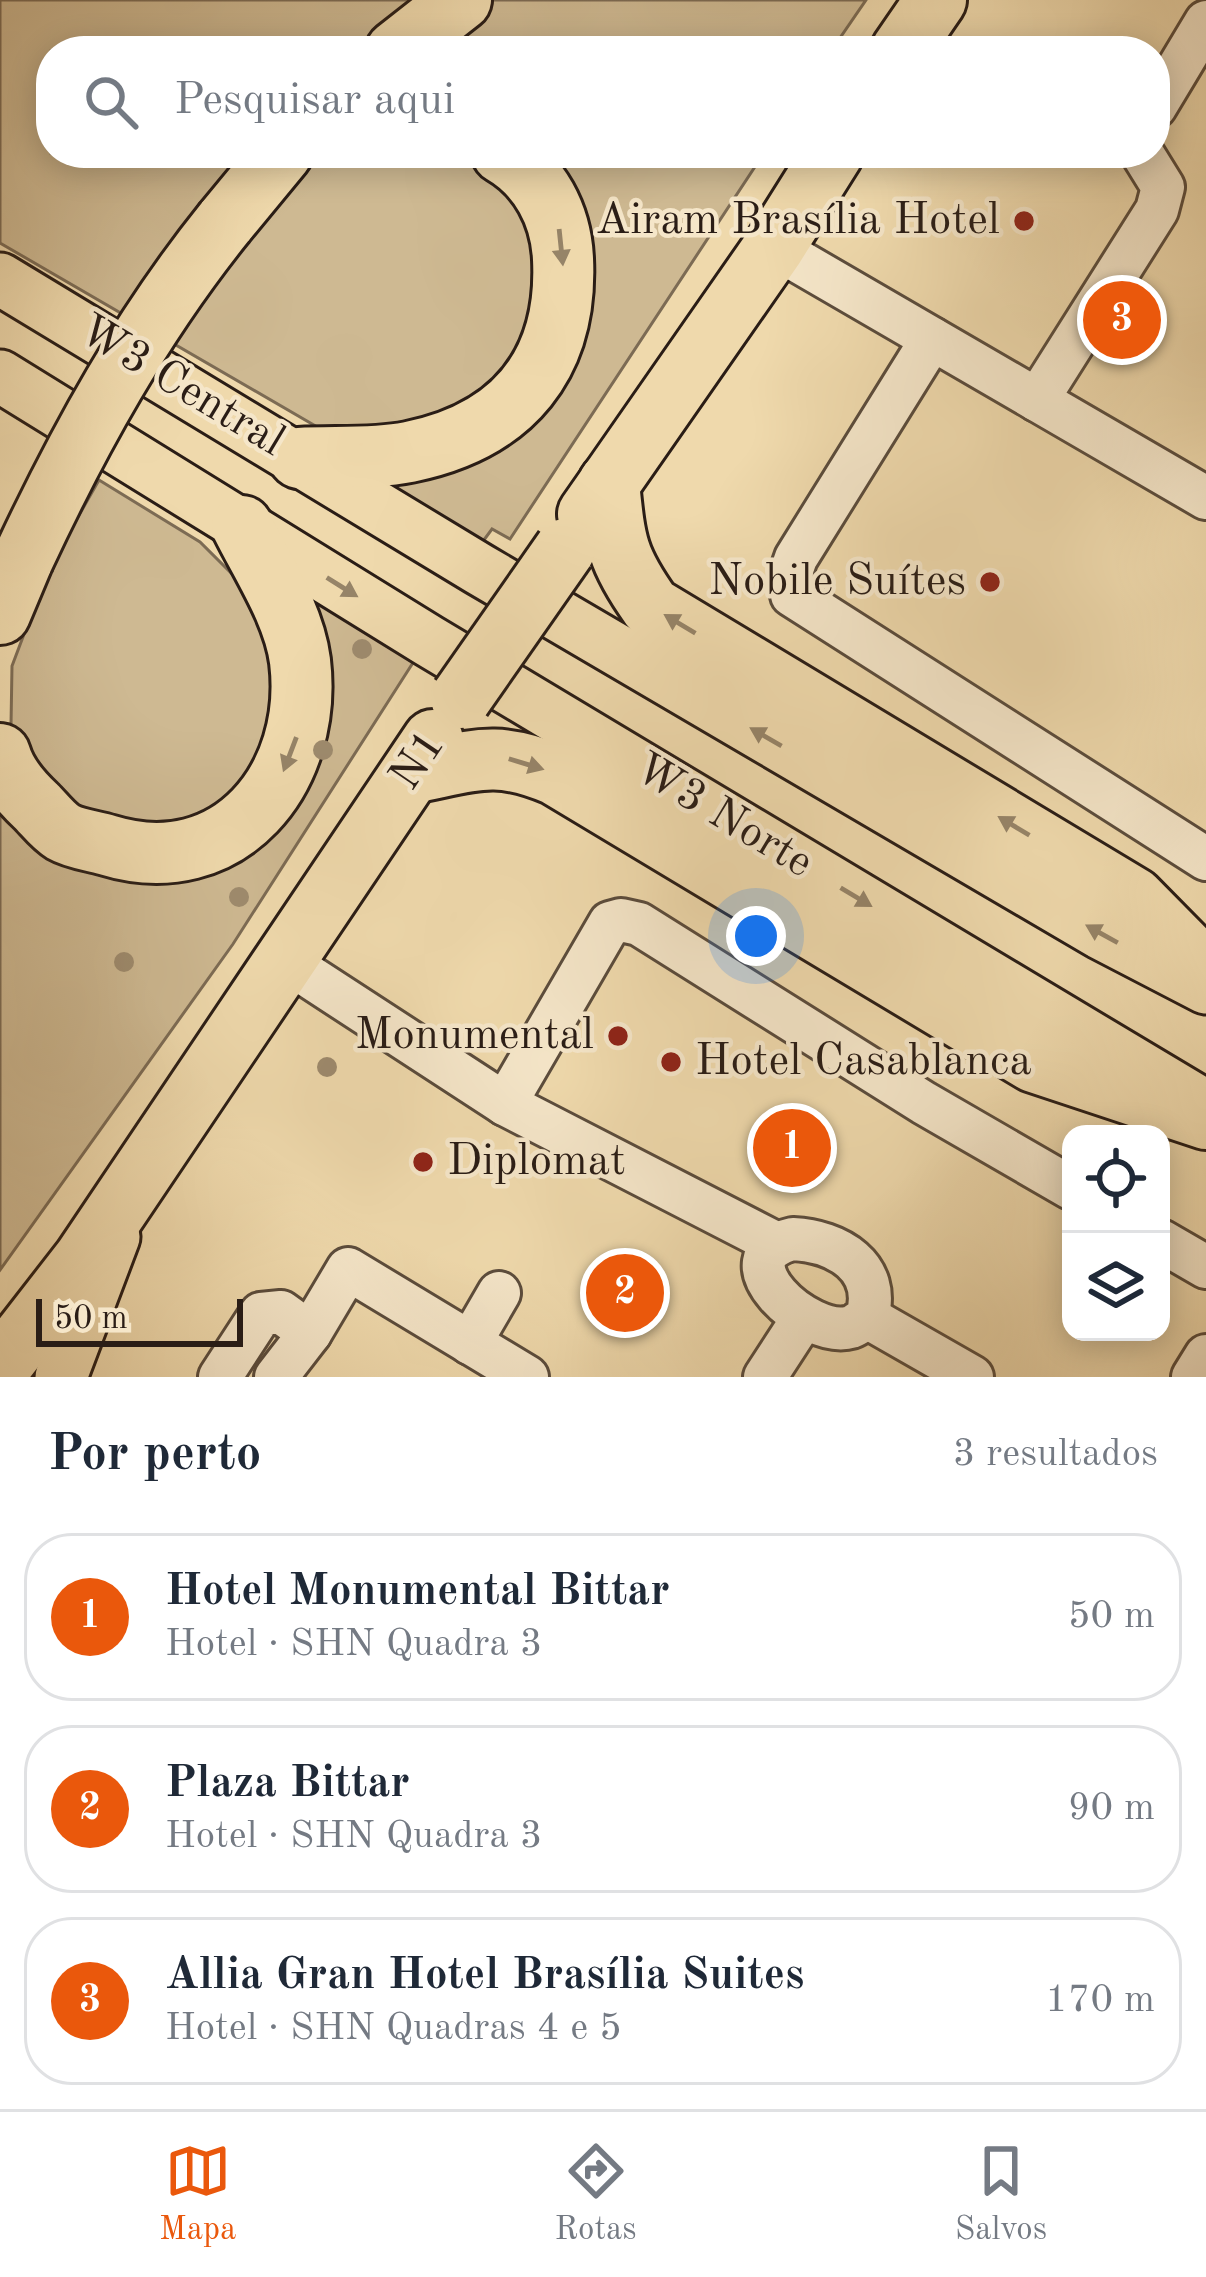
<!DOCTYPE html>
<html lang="pt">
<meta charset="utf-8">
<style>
:root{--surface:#fff;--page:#f6f6f7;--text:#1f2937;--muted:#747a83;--line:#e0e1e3;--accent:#ea580c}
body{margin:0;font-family:"Old Standard TT",serif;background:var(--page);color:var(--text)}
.controls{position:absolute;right:36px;bottom:36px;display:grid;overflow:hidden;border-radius:24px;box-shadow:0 6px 30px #0003}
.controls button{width:108px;height:108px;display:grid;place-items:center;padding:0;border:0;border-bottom:3px solid var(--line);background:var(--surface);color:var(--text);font:60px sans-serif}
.scale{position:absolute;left:36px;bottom:30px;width:207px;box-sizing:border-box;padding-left:12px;border:6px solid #2a1d16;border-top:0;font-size:33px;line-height:42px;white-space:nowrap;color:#2a1d16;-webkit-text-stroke:9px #f5e6c9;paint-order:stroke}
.you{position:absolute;left:756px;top:936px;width:42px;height:42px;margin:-30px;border:9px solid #fff;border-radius:50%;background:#1a73e8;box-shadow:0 0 0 18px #1a73e833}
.badge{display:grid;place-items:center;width:78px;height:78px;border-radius:50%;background:var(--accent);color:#fff;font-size:39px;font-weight:700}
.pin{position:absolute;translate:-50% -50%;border:6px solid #fff;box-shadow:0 3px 12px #0006}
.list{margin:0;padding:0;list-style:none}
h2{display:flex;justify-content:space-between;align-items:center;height:156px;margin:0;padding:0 48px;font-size:51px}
h2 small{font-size:39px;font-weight:400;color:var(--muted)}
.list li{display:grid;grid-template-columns:78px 1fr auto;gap:36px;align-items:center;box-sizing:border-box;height:168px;margin:0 24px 24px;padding:0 24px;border:3px solid var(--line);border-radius:48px}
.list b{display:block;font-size:45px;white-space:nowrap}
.list p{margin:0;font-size:39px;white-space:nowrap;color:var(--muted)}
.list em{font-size:39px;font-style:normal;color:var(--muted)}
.icon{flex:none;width:66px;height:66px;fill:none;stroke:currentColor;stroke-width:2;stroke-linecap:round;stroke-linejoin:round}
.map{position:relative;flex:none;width:1206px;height:1377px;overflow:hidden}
.search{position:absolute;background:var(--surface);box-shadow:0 6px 30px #0003;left:36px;right:36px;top:36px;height:132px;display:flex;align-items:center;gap:30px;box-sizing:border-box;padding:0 42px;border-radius:48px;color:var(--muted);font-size:45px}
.sheet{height:732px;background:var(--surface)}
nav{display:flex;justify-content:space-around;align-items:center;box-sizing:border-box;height:168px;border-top:3px solid var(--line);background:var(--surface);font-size:33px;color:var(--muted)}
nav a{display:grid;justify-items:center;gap:6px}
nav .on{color:var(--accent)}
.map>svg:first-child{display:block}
.green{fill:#ceb992;stroke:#7c6b54;stroke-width:3}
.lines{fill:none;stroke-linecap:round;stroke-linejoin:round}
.minor-casing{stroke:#5b4c3c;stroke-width:48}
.major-casing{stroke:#2a1d16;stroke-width:57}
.highway-casing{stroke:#2a1d16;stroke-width:66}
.minor{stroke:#f5e6c9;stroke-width:42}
.major{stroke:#efd9ac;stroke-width:51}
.highway{stroke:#efd9ac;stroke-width:60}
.highway-bridge-casing{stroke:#2a1d16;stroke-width:66;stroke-linecap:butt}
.highway-bridge{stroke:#efd9ac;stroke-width:60}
.tree{fill:#9e8b6e}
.oneway{fill:#968468}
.poi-dot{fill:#8f2418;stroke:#f5e6c9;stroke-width:4.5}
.labels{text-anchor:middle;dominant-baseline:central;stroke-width:9;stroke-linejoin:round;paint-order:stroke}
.poi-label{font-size:45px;fill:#2a1d16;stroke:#f5e6c9;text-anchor:end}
.street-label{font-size:45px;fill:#2a1d16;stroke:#f5e6c9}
</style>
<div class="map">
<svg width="1206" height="1377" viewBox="0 0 1206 1377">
<rect width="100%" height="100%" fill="#efd9ac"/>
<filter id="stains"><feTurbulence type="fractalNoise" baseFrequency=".00167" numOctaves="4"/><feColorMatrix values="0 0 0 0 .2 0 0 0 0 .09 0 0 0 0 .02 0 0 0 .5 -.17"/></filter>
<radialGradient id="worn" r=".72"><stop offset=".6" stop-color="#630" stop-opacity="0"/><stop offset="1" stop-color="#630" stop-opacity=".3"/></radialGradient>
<g class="green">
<polygon points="0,0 866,0 831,51 51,51 51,153 764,153 510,539 492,529 481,544 374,477 393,471 0,243"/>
<polygon points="99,480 200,542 238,580 286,674 269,761 181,834 98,824 29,767 11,725 12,666 49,568"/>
<polygon points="289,581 416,658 233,944 0,1270 0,794 47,842 266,827"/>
</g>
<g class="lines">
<defs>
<g id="minor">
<polyline points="1155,107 1206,22"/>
<polyline points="774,247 1206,498"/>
<polyline points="932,339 796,558 789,578 792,595 1206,859"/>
<polyline points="1037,400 1157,210 1163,187 1142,153"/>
<polyline points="284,960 505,1104 775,1243"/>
<polyline points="505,1104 610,923 621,920 639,924 924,1103 1071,1188"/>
<path d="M793,1239c44,2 89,28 74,78 -5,3 -10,8 -16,10 -43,13 -134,-70 -58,-88z"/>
<polyline points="1161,1241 1206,1267"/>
<polyline points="867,1317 972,1377"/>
<polyline points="470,1343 499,1293"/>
<polyline points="220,1377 261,1314 281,1312 310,1333"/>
<polyline points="276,1377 310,1333 348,1269 527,1377"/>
<polyline points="765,1377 804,1317"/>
<polyline points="1193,1377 1206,1356"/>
</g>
<g id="major">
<polyline points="0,279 479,569 1100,933 1206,988"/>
<polyline points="0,376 429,641 1195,1100"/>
<polyline points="61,1377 114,1237"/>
</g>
<g id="highway">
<polyline points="396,51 461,0"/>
<polyline points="901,51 936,0"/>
<polyline points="225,222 282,153"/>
<path d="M299,458c36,-2 75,1 110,-6 104,-21 159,-88 154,-193 -2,-44 -23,-84 -61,-106"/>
<path d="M609,483c6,59 7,75 42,124l483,291 72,73"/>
<polyline points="588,514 774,247 833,153"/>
<polyline points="0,614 23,559"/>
<path d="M0,754c6,21 21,38 36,52 8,8 17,20 27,26 12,7 31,9 44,13 123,38 207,-68 193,-184 -6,-47 -37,-93 -58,-135"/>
<path d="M412,773c62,-12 83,-24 144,2l478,287 172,57"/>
<polyline points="0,1367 84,1259 433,740"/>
</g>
</defs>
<use href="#minor" class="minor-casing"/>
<use href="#major" class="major-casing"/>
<use href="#highway" class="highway-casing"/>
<use href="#minor" class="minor"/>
<use href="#major" class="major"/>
<use href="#highway" class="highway"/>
<defs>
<g id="highway-bridge">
<path d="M23,559c56,-120 119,-234 202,-337"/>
<polyline points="461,698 565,549"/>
</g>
</defs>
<use href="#highway-bridge" class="highway-bridge-casing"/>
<use href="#highway-bridge" class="highway-bridge"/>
</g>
<g class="tree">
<circle cx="362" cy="649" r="10"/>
<circle cx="323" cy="750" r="10"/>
<circle cx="239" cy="897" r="10"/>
<circle cx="124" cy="962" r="10"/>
<circle cx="327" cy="1067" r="10"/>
</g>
<defs><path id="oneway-solid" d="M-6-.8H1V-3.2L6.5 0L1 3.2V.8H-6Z" transform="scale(3)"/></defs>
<g class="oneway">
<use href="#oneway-solid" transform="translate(561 247) rotate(84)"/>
<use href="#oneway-solid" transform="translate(342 587) rotate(32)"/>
<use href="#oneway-solid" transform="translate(680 624) rotate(-149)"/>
<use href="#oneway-solid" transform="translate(766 737) rotate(-150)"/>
<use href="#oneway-solid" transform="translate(290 754) rotate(111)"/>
<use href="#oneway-solid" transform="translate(526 764) rotate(17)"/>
<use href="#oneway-solid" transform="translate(1014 826) rotate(-149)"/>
<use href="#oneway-solid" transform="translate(856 897) rotate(31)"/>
<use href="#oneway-solid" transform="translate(1102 934) rotate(-151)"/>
</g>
<g class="poi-dot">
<circle cx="1024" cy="221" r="12"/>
<circle cx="990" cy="582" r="12"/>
<circle cx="618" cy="1036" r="12"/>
<circle cx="671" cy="1062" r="12"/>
<circle cx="423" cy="1162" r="12"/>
</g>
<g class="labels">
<g class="poi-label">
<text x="1000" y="221">Airam Brasília Hotel</text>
<text x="966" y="582">Nobile Suítes</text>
<text x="594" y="1036">Monumental</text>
<text x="695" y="1062" text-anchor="start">Hotel Casablanca</text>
<text x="447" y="1162" text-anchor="start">Diplomat</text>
</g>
<g class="street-label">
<text transform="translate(181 387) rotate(31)">W3 Central</text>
<text transform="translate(419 761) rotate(-56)">N1</text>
<text transform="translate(723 817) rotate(31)">W3 Norte</text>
</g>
</g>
<rect width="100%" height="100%" filter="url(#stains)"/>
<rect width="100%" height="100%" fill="url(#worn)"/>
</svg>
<div class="controls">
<button><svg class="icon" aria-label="locate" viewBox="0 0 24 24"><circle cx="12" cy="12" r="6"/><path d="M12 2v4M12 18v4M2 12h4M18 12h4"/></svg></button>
<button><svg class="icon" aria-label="layers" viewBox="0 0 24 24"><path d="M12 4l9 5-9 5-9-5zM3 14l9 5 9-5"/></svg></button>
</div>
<div class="scale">50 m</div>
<div class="you"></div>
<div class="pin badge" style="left:792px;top:1148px">1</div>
<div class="pin badge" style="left:625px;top:1293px">2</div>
<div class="pin badge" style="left:1122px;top:320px">3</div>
<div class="search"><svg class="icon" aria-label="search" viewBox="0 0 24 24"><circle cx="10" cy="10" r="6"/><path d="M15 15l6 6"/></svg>Pesquisar aqui</div>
</div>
<section class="sheet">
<h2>Por perto<small>3 resultados</small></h2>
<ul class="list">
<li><span class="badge">1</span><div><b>Hotel Monumental Bittar</b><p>Hotel · SHN Quadra 3</p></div><em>50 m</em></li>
<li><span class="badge">2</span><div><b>Plaza Bittar</b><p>Hotel · SHN Quadra 3</p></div><em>90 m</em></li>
<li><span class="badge">3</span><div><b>Allia Gran Hotel Brasília Suites</b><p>Hotel · SHN Quadras 4 e 5</p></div><em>170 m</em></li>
</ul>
</section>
<nav>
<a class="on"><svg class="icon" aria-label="map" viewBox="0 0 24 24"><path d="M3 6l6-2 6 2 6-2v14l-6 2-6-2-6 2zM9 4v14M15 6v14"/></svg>Mapa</a>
<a><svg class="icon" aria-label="directions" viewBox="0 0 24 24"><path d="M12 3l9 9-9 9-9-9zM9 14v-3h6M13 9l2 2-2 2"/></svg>Rotas</a>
<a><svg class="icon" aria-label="saved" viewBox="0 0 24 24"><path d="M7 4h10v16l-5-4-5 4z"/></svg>Salvos</a>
</nav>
